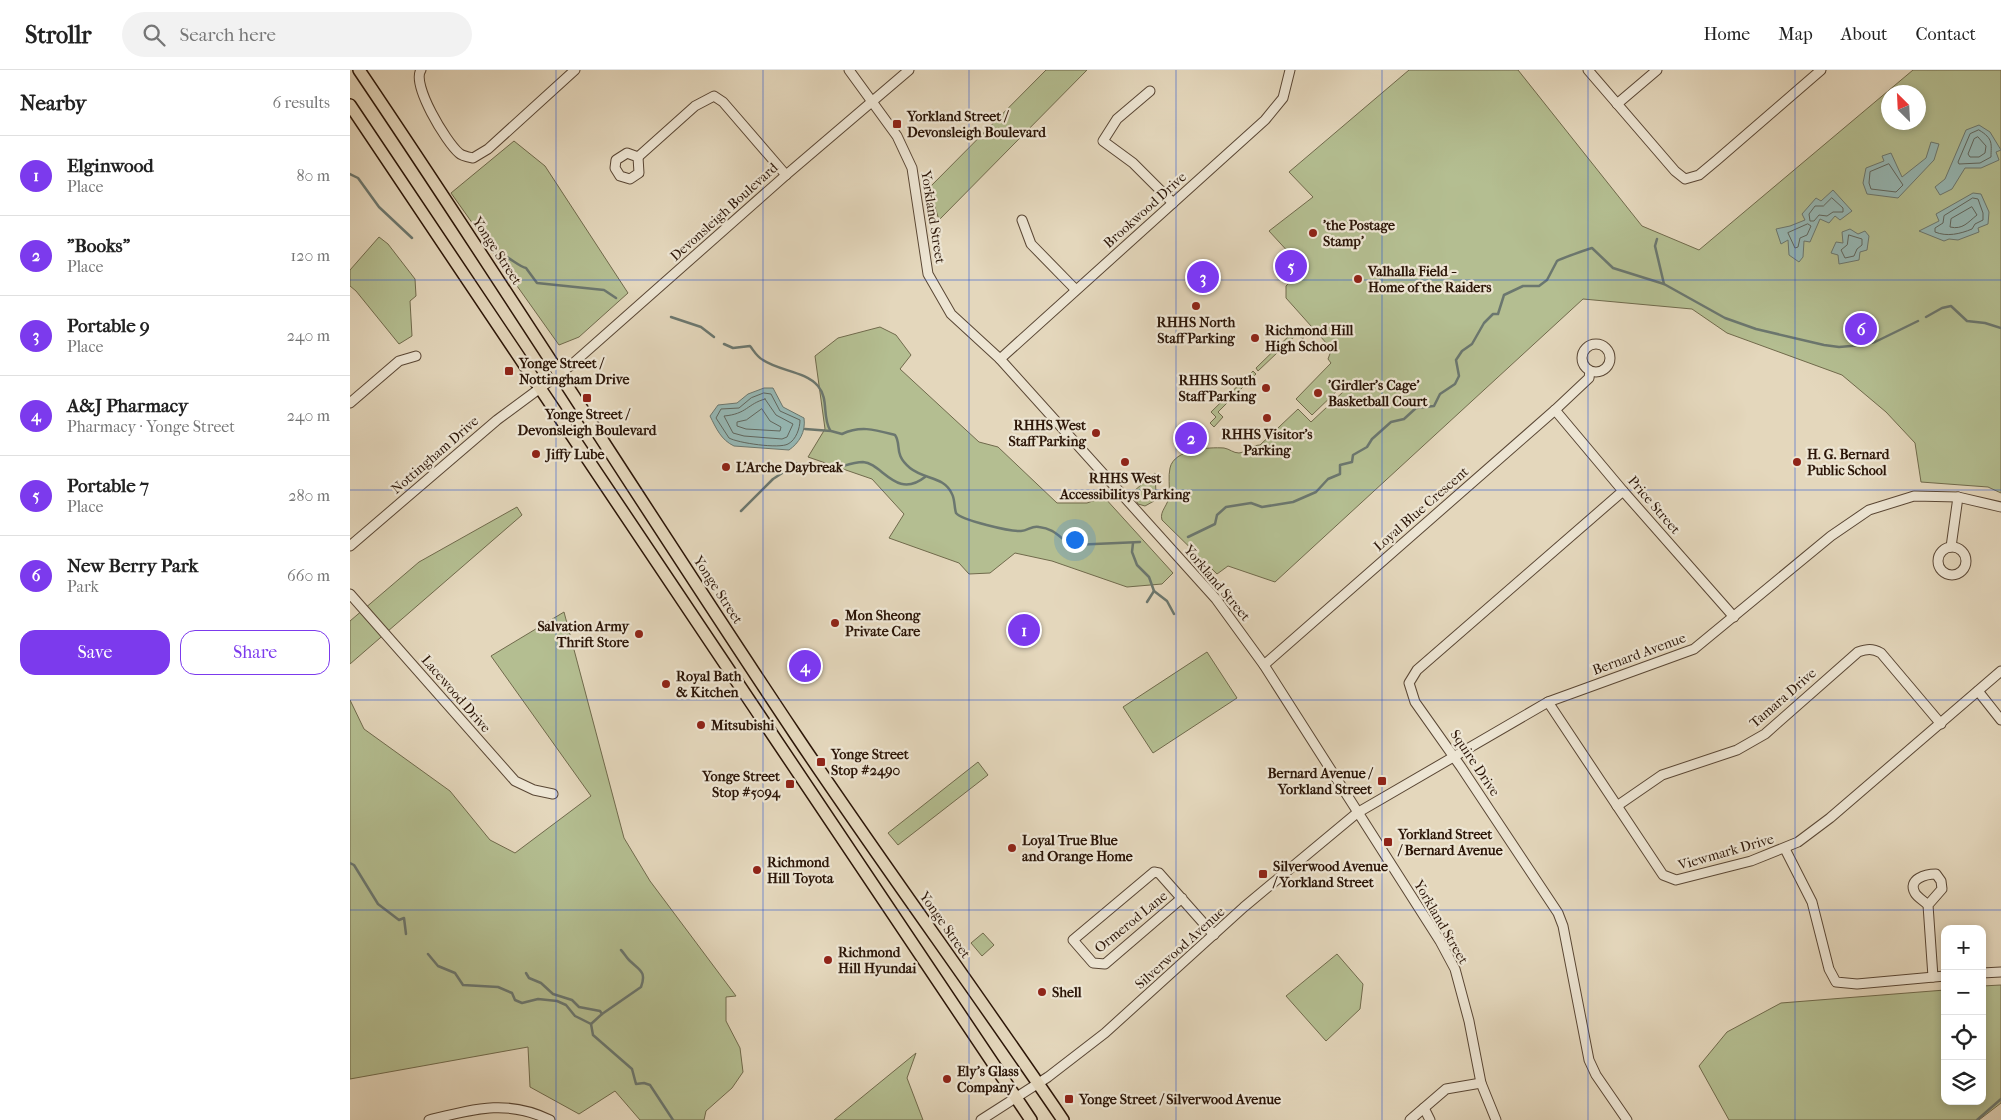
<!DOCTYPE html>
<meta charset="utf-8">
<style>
:root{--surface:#fff;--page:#f2f2f2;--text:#222;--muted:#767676;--line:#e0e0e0;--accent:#7c3aed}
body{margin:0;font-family:"IM FELL French Canon",serif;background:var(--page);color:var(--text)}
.controls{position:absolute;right:15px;bottom:15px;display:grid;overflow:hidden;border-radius:10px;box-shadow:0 2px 8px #0003}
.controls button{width:45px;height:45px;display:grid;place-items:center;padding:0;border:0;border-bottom:1px solid var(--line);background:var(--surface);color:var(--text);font:25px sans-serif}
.compass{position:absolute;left:1531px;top:15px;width:45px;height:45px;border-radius:50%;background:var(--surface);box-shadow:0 2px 8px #0003;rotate:336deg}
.you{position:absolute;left:724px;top:469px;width:18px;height:18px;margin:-12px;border:4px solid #fff;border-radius:50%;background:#1a73e8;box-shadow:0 0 0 8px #1a73e833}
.badge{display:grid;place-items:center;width:32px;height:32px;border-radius:50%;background:var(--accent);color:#fff;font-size:16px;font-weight:700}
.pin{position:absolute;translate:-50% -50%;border:2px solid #fff;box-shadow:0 1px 5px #0006}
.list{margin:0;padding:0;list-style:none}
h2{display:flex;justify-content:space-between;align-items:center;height:65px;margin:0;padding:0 20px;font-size:21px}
h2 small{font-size:16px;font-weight:400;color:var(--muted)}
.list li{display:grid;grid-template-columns:32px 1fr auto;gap:15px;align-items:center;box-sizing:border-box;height:80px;padding:0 20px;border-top:1px solid var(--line)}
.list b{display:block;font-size:19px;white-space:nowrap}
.list p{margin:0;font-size:16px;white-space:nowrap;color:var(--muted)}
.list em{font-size:16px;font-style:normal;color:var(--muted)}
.actions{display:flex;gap:10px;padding:15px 20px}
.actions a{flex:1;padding:11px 0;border:1px solid var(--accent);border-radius:15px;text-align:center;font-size:18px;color:var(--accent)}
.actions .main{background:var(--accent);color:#fff}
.icon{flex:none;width:28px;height:28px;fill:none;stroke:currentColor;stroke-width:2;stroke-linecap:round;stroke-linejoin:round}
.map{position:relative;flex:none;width:1651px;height:1050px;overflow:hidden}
header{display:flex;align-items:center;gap:30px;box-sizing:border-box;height:70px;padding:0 25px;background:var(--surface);border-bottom:1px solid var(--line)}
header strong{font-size:24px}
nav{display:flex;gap:28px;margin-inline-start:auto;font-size:18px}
.search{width:350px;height:45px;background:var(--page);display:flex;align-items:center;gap:12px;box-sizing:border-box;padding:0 18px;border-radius:28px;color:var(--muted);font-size:19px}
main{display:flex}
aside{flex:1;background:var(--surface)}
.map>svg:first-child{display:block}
.green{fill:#b4be91;stroke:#706a4c;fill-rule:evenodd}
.water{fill:#96b8b5;stroke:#6b776f}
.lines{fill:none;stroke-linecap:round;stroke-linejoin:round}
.shore{stroke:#60665e;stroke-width:1}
.stream{stroke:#6b776f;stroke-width:2.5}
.minor-casing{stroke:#594634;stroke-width:11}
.major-casing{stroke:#2b1507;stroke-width:14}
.minor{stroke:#ede5d3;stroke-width:9}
.major{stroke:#e4d7bc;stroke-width:11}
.grid{fill:none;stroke:#1d4ed8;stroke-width:1;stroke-opacity:0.55}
.poi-dot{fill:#8f2418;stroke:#ede5d3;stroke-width:2}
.labels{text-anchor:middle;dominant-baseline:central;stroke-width:4.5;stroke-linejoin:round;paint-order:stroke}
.poi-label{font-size:14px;font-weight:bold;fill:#2b1507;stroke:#ede5d3;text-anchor:start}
.street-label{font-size:14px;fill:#2b1507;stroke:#ede5d3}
</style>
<header>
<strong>Strollr</strong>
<div class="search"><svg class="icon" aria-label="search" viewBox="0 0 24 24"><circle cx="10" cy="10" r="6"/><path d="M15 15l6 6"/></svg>Search here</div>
<nav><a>Home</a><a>Map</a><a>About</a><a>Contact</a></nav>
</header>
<main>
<aside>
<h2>Nearby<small>6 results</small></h2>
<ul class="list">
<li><span class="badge">1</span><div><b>Elginwood</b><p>Place</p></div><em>80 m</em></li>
<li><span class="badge">2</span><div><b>&quot;Books&quot;</b><p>Place</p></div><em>120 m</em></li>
<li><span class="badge">3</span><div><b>Portable 9</b><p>Place</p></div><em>240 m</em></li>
<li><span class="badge">4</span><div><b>A&amp;J Pharmacy</b><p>Pharmacy · Yonge Street</p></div><em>240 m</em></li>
<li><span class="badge">5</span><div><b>Portable 7</b><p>Place</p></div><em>280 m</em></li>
<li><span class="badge">6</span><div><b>New Berry Park</b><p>Park</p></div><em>660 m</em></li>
</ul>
<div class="actions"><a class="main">Save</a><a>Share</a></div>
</aside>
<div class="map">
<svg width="1651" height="1050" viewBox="0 0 1651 1050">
<rect width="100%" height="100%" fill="#e4d7bc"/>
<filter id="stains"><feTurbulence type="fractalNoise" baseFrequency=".004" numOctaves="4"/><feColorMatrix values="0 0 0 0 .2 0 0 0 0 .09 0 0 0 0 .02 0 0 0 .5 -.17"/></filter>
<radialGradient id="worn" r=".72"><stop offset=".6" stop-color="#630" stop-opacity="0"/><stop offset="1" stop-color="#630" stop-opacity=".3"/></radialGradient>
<g class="green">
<polygon points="696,0 737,0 589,150 579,118"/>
<path d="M1059,0h109l124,156 57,24 214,-180h88v423l-13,-6 -67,-5 -6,-39 -29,-31 -44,-37 -115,-42 -35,-24 -109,-10 -308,283 -47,-16 -11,8 -55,-54c-3,-9 7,-15 7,-25 1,-8 -1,-19 1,-27 4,-19 39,-21 54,-20 6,1 9,5 15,5 8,-1 13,-8 21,-8l38,-36 13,13 33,-31 -4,-3 -28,27 -16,-16 35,-36 -3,-4 3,-8 -3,-6 -42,-47v-12l17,-18 -34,-37 44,-34 -24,-25zM1538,22h30v30h-30z"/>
<polygon points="164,71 195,96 278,223 229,267 209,275 101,123"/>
<polygon points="29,167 38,174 65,209 66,226 60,231 62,266 49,274 6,221 0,216 0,200"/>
<polygon points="530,257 546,265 561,285 550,299 629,372 648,377 707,433 737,433 754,427 823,503 812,514 777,517 702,491 665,483 640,503 619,504 609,493 539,468 554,444 522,409 458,387 475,359 465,286 488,268"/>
<polygon points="946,259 954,262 953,269 947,264 908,301 906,298"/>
<polygon points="903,301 906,304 868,342 873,347 864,357 860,353 866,347 861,342"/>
<polygon points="843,359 848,365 855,359 858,362 851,369 837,372 834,368"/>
<polygon points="805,403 806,424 804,431 795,436 788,434 783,424 784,421"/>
<polygon points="167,437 172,445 0,594 0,551 69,492"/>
<polygon points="214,542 274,768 300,811 386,926 376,927 376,951 390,978 393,1002 382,1018 356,1041 354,1050 290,1050 265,1021 229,1044 180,1017 178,977 0,1009 0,630 14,659 100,721 140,770 165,783 241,726 141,586"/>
<polygon points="857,582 887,628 803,683 773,637"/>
<polygon points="628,692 638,705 548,775 538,763"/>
<polygon points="633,863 644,875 632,886 621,873"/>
<polygon points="987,884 1013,914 1010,939 976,971 936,926"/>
<polygon points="1651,915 1651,1033 1629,1050 1379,1050 1349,996 1377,962 1431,933 1595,920 1595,1031 1632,1031 1632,916"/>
<polygon points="566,983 557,1008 573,1050 484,1050"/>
</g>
<g class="water">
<polygon points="1629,55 1640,62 1651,80 1646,82 1649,90 1631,98 1615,98 1602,119 1590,125 1585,117 1595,109 1616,60"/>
<polygon points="1581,72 1589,74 1584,90 1548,128 1517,124 1513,113 1516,98 1534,91 1532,86 1541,83 1552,107 1576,88"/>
<polygon points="1483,120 1502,141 1490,150 1485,146 1479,153 1470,149 1460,172 1454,171 1453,187 1449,192 1439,185 1438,170 1431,174 1426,159 1440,156 1455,150 1452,144 1466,128 1471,131"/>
<polygon points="1623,123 1631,124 1639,142 1638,154 1628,158 1629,162 1608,170 1599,169 1594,171 1569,161 1589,151 1586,144"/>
<polygon points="1500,159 1508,164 1515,161 1519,166 1517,180 1510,182 1509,190 1489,194 1488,185 1481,183 1486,172 1493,173 1492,162"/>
<path d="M414,318h9l10,19 21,11c2,14 -5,25 -15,32l-55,-4c-13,-6 -18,-18 -24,-30l8,-11 19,-2 11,-9z"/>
</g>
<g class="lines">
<g class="shore">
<path d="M1629,60c15,9 12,14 12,27l-11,6 -21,1 -1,-2 12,-28z"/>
<polygon points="1628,67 1636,76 1635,83 1629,87 1620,87 1618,84 1624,69"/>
<polygon points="1539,94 1553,115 1546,122 1521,119 1519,113 1520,102"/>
<polygon points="1482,128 1493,138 1493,142 1483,142 1477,146 1469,145 1464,151 1460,151 1459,144 1465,136 1473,136"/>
<path d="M1623,128l5,1 5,14v7l-8,4 -3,5c-12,5 -25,8 -37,3v-4l8,-5 1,-7z"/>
<path d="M1622,137l5,8c-9,7 -14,15 -27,12l1,-8z"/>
<polygon points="1458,154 1461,156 1457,165 1450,168 1448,177 1445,178 1438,163"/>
<polygon points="1499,165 1512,169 1512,175 1507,179 1504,186 1495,188 1491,180 1497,175"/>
<path d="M414,323l7,1 9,17 20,9c0,8 -4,20 -12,24 -9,5 -50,-1 -59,-6l-13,-20 5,-9 18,-1 12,-10z"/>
<path d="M415,329l11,16 17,9 -6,13 -5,2 -38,-3 -11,-3 -9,-17c23,-2 23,-12 41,-17z"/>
<polygon points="412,339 420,351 431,357 430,361 396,359 387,356 387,352 396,350"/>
</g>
<g class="stream">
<polyline points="0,104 8,108 29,137 62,168"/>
<polyline points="1307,169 1305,176 1314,214"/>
<path d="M151,184c8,3 19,13 25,14l11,15 67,7 12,8"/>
<polyline points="321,247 351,257 364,267"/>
<polyline points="1576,247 1592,238 1601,236 1617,251 1635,253 1651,258"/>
<path d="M374,274l9,4 17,-2c4,5 7,11 13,14 16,11 42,11 55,26 11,13 4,30 12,44"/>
<path d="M455,359l26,2 11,3c19,-9 34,-4 53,1 7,10 -2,19 15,33 15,12 34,8 42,26 3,6 2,12 4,19 5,7 55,19 65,18 7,0 11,-6 18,-4 17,2 21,12 33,18l68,-3"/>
<path d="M391,441l32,-32 23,-15c9,-1 16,5 26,6 13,1 27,-8 41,-8 19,1 33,38 62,15"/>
<path d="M838,467l27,-13 2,-9 9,-8 25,-4 11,4 31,-5 23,-10 12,-13 12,-5v-9l12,-3 1,-7 14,-8 5,-8 19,-17 13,-3 12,-11 18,-2 6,-12 15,-10 4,-8 -3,-16 6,-9 10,-7 12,-21 9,-9h5l6,-19 19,-9h16l8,-6 10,-19c3,-2 31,-12 35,-13l21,20 51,16 61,34 31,11 68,16 15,2 24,-2 12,-3 43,-21"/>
<polyline points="783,473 782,482 787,495 799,507 804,521 817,531 824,544"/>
<polyline points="797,532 804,521"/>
<polyline points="0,793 4,795 28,834 49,850 54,848 56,864"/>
<polyline points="78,884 88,896 105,903 113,915 148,917 162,923 165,930 172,933 188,929 207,931 216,935 225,946 241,954 243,965 282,999 286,1014 294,1013 300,1015 323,1050"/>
<polyline points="176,903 179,908 191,913 203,924 222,930 229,937 250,941 252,944"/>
<path d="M241,954l11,-10 39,-27c6,-16 -2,-17 -12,-27 -3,-3 -5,-7 -8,-10"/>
<polyline points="1627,1050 1651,1029"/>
</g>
<defs>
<g id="minor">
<path d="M71,0c-10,14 25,72 38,83 3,3 9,4 14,5l15,-9 87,-79"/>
<polyline points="499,0 547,66 562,98 578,204 601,244 650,289 866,529 914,595 1090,871 1105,899 1119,951 1131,1013 1146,1050"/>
<polyline points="1238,0 1325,101 1335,109 1349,105 1367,90 1471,0"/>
<polyline points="800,21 767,49 753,71 783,93 823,133"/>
<polyline points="1267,34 1307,0"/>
<polygon points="277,83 288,87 289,103 280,109 270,106 265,98 266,90"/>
<polyline points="288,87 345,36 364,26 373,32 436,105"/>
<polyline points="672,150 681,174 725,219"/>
<circle cx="1246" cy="288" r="14"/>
<polyline points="650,289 915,50 933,28 940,0"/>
<polyline points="0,333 49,291 66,286"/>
<polyline points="1205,340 1273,421 1384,547"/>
<polyline points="1273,421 1067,600 1059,613 1065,632 1111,697 1208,843 1213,856 1239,990 1246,1005 1277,1050"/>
<polyline points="0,476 147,350 220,296 436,105 559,0"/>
<polyline points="1601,477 1608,427"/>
<circle cx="1602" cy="491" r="14"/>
<polyline points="0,524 165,711 184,720 203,724"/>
<polyline points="914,595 1205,340 1239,308 1240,301"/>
<polyline points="1628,621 1651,650"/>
<polyline points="1198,632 1313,805 1326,810 1401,791 1448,772 1480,748 1651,601"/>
<path d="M1267,736l45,-31 75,-25 28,-16 93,-82c9,-3 14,-4 23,1l60,71"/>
<polyline points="1435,779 1462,832 1479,899 1486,912 1507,914 1595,906"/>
<polyline points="832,828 755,894 743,893 723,870 804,802 809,803 864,865"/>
<path d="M1578,835l14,-16 -1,-8 -5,-7c-10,0 -29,5 -21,19 2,4 9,8 13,12l5,72"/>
<polyline points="1632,903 1651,902"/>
<polyline points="1074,1038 1080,1050"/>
<path d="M79,1050c45,-11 78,-21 121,0"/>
<polyline points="631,1050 698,1007 755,963 894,837 1007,743 1198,632 1344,579 1481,466 1519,440 1564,426 1608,427 1651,437"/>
<polyline points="1060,1050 1096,1019 1131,1013"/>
</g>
<g id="major">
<path d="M9,0c148,219 289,444 436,664 87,130 180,256 268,386"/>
<polyline points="0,35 681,1050"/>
</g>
</defs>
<use href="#minor" class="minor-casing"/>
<use href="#major" class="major-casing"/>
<use href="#minor" class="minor"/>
<use href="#major" class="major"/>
</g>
<path class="grid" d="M206,0v1050M413,0v1050M619,0v1050M826,0v1050M1032,0v1050M1238,0v1050M1445,0v1050M0,210h1651M0,420h1651M0,630h1651M0,840h1651"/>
<g class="poi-dot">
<rect x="542" y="49" width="10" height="10" rx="2.5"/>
<circle cx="963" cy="163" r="5"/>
<circle cx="1008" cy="209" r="5"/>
<circle cx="846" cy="236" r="5"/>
<circle cx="905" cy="268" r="5"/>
<rect x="154" y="296" width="10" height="10" rx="2.5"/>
<circle cx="916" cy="318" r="5"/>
<circle cx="968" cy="323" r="5"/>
<rect x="232" y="323" width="10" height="10" rx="2.5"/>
<circle cx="917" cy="348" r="5"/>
<circle cx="746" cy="363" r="5"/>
<circle cx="186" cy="384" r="5"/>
<circle cx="775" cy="392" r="5"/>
<circle cx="1447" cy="392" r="5"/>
<circle cx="376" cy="397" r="5"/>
<circle cx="485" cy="553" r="5"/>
<circle cx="289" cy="564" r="5"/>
<circle cx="316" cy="614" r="5"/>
<circle cx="351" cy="655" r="5"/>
<rect x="466" y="687" width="10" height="10" rx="2.5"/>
<rect x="1027" y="706" width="10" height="10" rx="2.5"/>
<rect x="435" y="709" width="10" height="10" rx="2.5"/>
<rect x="1033" y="767" width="10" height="10" rx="2.5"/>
<circle cx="662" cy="778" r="5"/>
<circle cx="407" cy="800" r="5"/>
<rect x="908" y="799" width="10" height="10" rx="2.5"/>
<circle cx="478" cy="890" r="5"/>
<circle cx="692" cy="922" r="5"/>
<circle cx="597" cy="1009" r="5"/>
<rect x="714" y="1024" width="10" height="10" rx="2.5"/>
</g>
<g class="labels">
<g class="poi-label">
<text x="557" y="46">Yorkland Street /<tspan x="557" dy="16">Devonsleigh Boulevard</tspan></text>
<text x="973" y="155">'the Postage<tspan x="973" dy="16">Stamp'</tspan></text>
<text x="1018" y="201">Valhalla Field -<tspan x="1018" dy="16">Home of the Raiders</tspan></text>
<text x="846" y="252" text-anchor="middle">RHHS North<tspan x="846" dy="16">Staff Parking</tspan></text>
<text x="915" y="260">Richmond Hill<tspan x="915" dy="16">High School</tspan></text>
<text x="169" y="293">Yonge Street /<tspan x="169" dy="16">Nottingham Drive</tspan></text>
<text x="906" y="310" text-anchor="end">RHHS South<tspan x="906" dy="16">Staff Parking</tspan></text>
<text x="978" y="315">'Girdler's Cage'<tspan x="978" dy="16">Basketball Court</tspan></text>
<text x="237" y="344" text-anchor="middle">Yonge Street /<tspan x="237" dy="16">Devonsleigh Boulevard</tspan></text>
<text x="736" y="355" text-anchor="end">RHHS West<tspan x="736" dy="16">Staff Parking</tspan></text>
<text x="917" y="364" text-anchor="middle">RHHS Visitor's<tspan x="917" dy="16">Parking</tspan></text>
<text x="196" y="384">Jiffy Lube</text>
<text x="1457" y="384">H. G. Bernard<tspan x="1457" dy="16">Public School</tspan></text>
<text x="386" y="397">L'Arche Daybreak</text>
<text x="775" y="408" text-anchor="middle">RHHS West<tspan x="775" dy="16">Accessibilitys Parking</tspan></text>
<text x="495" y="545">Mon Sheong<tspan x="495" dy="16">Private Care</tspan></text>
<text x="279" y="556" text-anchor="end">Salvation Army<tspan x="279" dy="16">Thrift Store</tspan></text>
<text x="326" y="606">Royal Bath<tspan x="326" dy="16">&amp; Kitchen</tspan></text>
<text x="361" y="655">Mitsubishi</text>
<text x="481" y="684">Yonge Street<tspan x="481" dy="16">Stop #2490</tspan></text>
<text x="1022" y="703" text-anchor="end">Bernard Avenue /<tspan x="1022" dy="16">Yorkland Street</tspan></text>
<text x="430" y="706" text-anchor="end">Yonge Street<tspan x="430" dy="16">Stop #5094</tspan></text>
<text x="1048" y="764">Yorkland Street<tspan x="1048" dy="16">/ Bernard Avenue</tspan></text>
<text x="672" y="770">Loyal True Blue<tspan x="672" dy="16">and Orange Home</tspan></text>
<text x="417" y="792">Richmond<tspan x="417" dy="16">Hill Toyota</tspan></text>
<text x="923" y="796">Silverwood Avenue<tspan x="923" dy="16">/ Yorkland Street</tspan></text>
<text x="488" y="882">Richmond<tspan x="488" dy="16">Hill Hyundai</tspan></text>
<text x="702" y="922">Shell</text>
<text x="607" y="1001">Ely's Glass<tspan x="607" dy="16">Company</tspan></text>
<text x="729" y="1029">Yonge Street / Silverwood Avenue</text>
</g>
<g class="street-label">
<text transform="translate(795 140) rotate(-42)">Brookwood Drive</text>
<text transform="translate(374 142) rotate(-42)">Devonsleigh Boulevard</text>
<text transform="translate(583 147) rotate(81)">Yorkland Street</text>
<text transform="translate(147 181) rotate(57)">Yonge Street</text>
<text transform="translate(85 385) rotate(-41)">Nottingham Drive</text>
<text transform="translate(1304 435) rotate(49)">Price Street</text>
<text transform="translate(1071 439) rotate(-41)">Loyal Blue Crescent</text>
<text transform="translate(867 513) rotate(50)">Yorkland Street</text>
<text transform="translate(368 520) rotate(57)">Yonge Street</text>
<text transform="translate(1289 584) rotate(-20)">Bernard Avenue</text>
<text transform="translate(106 624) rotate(49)">Lacewood Drive</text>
<text transform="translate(1433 628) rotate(-41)">Tamara Drive</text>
<text transform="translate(1125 693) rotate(56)">Squire Drive</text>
<text transform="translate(1376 782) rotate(-16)">Viewmark Drive</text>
<text transform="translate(781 852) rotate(-39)">Ormerod Lane</text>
<text transform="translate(1091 852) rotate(60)">Yorkland Street</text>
<text transform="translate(595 855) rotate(55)">Yonge Street</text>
<text transform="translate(830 878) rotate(-42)">Silverwood Avenue</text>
</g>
</g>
<rect width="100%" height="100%" filter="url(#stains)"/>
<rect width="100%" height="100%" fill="url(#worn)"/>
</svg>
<div class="controls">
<button>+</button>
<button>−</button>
<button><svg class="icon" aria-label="locate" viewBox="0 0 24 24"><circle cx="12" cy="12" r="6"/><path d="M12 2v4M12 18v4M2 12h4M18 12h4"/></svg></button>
<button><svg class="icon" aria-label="layers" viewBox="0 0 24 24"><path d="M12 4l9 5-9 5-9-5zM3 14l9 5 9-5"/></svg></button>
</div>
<svg class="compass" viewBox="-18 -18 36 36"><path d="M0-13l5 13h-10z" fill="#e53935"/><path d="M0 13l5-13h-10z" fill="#767676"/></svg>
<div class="you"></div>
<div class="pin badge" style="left:674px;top:560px">1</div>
<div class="pin badge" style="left:841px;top:368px">2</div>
<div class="pin badge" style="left:853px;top:207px">3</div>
<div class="pin badge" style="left:455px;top:596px">4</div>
<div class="pin badge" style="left:941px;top:196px">5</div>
<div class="pin badge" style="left:1511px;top:259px">6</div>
</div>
</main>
